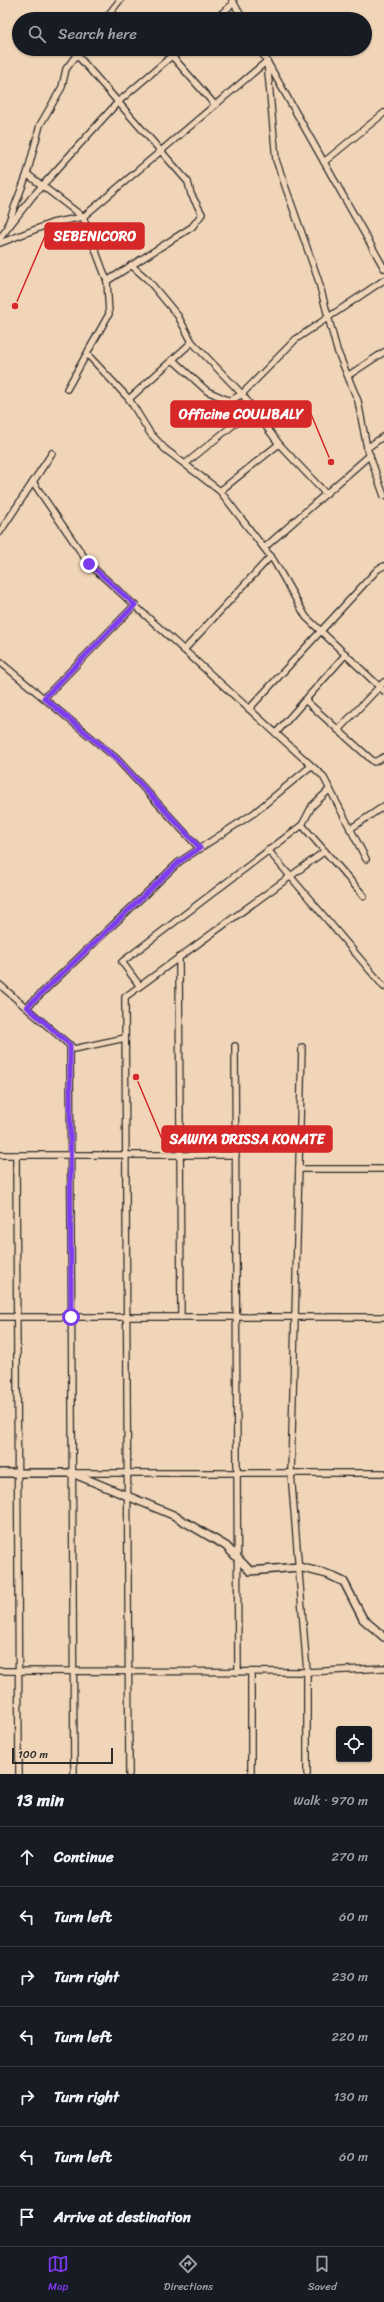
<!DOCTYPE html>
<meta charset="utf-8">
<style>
:root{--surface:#171b24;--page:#20242c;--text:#f1f3f6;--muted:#9ea1a6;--line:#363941;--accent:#7c3aed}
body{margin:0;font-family:Sriracha,sans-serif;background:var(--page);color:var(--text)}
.controls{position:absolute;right:12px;bottom:12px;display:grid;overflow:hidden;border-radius:4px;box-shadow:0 1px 3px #0004}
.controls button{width:36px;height:36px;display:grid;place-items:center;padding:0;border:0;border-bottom:1px solid var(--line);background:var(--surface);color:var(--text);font:20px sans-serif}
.scale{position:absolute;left:12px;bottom:10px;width:101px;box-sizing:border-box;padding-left:4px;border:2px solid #2b2b2b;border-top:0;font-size:11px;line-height:14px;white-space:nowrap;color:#2b2b2b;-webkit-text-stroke:3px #f1d5b8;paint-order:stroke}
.stop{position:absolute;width:12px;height:12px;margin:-9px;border:3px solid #7c3aed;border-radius:50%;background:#fff}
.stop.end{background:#7c3aed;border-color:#fff;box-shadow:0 1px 4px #0008}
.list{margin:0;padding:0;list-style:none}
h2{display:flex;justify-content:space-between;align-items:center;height:52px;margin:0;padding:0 16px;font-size:17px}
h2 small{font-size:13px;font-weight:400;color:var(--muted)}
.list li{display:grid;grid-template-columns:26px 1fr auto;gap:12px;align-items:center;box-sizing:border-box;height:60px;padding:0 16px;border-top:1px solid var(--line)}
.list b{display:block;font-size:15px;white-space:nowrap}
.list em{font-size:13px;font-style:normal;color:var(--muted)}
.icon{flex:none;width:22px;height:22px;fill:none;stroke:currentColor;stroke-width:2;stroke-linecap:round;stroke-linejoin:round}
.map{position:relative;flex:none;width:384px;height:1774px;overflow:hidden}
.search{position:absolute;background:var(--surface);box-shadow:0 1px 3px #0004;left:12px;right:12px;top:12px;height:44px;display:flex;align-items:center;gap:10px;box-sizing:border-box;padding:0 14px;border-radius:22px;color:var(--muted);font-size:15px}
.sheet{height:472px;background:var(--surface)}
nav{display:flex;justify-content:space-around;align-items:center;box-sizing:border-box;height:56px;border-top:1px solid var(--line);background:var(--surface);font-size:11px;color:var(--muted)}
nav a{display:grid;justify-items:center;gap:2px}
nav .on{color:var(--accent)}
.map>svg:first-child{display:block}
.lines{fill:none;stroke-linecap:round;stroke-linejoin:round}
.minor-casing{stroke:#2b2b2b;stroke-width:8}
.tertiary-casing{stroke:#2b2b2b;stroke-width:10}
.minor{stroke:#f1d5b8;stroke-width:5.5}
.tertiary{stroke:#f1d5b8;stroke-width:7}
.route{stroke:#7c3aed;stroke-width:5}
.leader{fill:none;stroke:#d62828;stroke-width:1.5}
.callout-dot{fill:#d62828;stroke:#f1d5b8;stroke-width:1.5}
.callout{fill:#d62828;stroke:#d62828;stroke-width:1.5}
.callout-label{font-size:14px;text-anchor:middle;font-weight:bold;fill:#fff}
</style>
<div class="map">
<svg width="384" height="1774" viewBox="0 0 384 1774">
<rect width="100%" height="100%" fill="#f1d5b8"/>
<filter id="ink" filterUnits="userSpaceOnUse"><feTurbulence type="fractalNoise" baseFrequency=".025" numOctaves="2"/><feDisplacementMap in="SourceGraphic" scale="8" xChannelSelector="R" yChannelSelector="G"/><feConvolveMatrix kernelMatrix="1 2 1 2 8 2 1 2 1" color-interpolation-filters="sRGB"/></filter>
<g filter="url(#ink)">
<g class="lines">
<defs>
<g id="minor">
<polyline points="232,0 243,19"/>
<polyline points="105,19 120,0"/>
<polyline points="215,19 234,3"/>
<polyline points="260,49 384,268"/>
<polyline points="77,55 188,182 191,194 202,214 192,227 107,281"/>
<polyline points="172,56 215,105"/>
<polyline points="267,61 276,160 318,279 337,350 358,401 367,448 384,496"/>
<polyline points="324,162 384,113"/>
<polyline points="27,174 83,217 107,281 109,314 67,389"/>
<polyline points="8,224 27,174 40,125 62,87 66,69 81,49"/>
<polyline points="0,238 32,197 118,102 180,49"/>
<polyline points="0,243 52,223 83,217 267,61"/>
<polyline points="131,265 148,280 178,316 192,342 242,394 279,444 326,494"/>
<polyline points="88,355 129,399 150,433 165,449 220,491 274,561 306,617 384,691"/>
<polyline points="173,360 207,391 230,401 242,394 296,339 384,280"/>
<polyline points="349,375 384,352"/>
<polyline points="129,399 192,342"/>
<polyline points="367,448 384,436"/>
<polyline points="185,464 253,409"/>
<polyline points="33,482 89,564 323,776 366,859"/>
<polyline points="220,491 279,444"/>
<polyline points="0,532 52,453"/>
<polyline points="264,548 370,455"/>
<polyline points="184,650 271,556"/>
<polyline points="0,662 116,758 200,849"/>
<polyline points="44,698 135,605"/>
<polyline points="305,700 374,762 384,757"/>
<polyline points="249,709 378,569 384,566"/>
<polyline points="338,730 384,682"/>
<polyline points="276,733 346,654"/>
<polyline points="302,825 364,896"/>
<polyline points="350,829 384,806"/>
<polyline points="268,850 384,987"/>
<polyline points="179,958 181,1317"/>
<polyline points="0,985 74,1049 125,1038"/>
<polyline points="139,985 122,962 302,825 312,806 330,789"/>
<polyline points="27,1007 179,862 254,813 311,766"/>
<polyline points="70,1045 74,1774"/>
<polyline points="235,1046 238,1672"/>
<polyline points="302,1047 291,1473 307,1672 307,1774"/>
<polyline points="0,1155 236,1155"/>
<polyline points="16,1155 19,1774"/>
<polyline points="299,1169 384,1169"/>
<polyline points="0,1317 384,1317"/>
<polyline points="73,1473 384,1473"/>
<polyline points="0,1671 307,1672 384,1668"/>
<polyline points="251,1672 251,1774"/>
<polyline points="129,1774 125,997 325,851"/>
</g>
<polyline id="tertiary" points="0,1473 72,1473 173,1515 226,1546 250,1571 299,1567 327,1574 344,1582 363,1619 384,1637"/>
</defs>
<use href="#minor" class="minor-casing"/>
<use href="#tertiary" class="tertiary-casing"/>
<use href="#minor" class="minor"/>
<use href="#tertiary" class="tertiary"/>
</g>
</g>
<g class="lines" filter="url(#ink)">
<polyline class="route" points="71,1317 70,1045 27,1007 179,862 200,848 116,758 44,698 135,605 89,564"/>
</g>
<path class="leader" d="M15 306L45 236M331 462L311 414M136 1077L162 1139"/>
<g class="callout-dot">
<circle cx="15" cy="306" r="4"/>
<circle cx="331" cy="462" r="4"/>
<circle cx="136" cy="1077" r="4"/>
</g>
<g class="callout">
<rect x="45" y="223" width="99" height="26" rx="4"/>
<rect x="171" y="401" width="140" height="26" rx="4"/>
<rect x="162" y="1126" width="170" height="26" rx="4"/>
</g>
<g class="callout-label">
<text x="95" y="241">SEBENICORO</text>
<text x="241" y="419">Officine COULIBALY</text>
<text x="247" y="1144">SAWIYA DRISSA KONATE</text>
</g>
</svg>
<div class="controls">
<button><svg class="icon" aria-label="locate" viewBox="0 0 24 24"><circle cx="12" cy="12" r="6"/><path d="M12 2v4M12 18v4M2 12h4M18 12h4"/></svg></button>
</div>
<div class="scale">100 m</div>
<div class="stop" style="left:71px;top:1317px"></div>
<div class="stop end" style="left:89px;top:564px"></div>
<div class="search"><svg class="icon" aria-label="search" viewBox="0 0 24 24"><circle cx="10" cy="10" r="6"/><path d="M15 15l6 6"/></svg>Search here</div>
</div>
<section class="sheet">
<h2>13 min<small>Walk · 970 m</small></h2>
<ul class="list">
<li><svg class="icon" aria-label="ahead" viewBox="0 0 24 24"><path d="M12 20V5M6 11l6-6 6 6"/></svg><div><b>Continue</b></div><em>270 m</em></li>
<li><svg class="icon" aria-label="left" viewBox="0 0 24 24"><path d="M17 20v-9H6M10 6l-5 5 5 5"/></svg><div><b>Turn left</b></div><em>60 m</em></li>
<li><svg class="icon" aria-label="right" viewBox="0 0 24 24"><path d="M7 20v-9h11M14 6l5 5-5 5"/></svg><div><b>Turn right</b></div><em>230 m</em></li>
<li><svg class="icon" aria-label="left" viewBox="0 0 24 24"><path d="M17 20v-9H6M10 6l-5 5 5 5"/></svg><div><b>Turn left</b></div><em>220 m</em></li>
<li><svg class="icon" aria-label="right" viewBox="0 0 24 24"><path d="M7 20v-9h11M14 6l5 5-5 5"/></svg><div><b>Turn right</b></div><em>130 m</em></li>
<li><svg class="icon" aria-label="left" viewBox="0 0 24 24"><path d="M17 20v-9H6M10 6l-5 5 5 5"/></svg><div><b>Turn left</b></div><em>60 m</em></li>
<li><svg class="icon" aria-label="arrive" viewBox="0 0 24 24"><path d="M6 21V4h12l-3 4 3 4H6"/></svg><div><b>Arrive at destination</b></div></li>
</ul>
</section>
<nav>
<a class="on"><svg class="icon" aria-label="map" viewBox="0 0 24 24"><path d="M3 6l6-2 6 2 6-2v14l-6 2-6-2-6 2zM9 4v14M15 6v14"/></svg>Map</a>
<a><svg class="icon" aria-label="directions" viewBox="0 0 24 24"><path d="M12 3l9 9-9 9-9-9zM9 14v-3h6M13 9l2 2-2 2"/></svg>Directions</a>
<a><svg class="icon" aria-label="saved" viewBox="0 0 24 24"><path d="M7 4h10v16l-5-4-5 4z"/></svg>Saved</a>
</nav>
